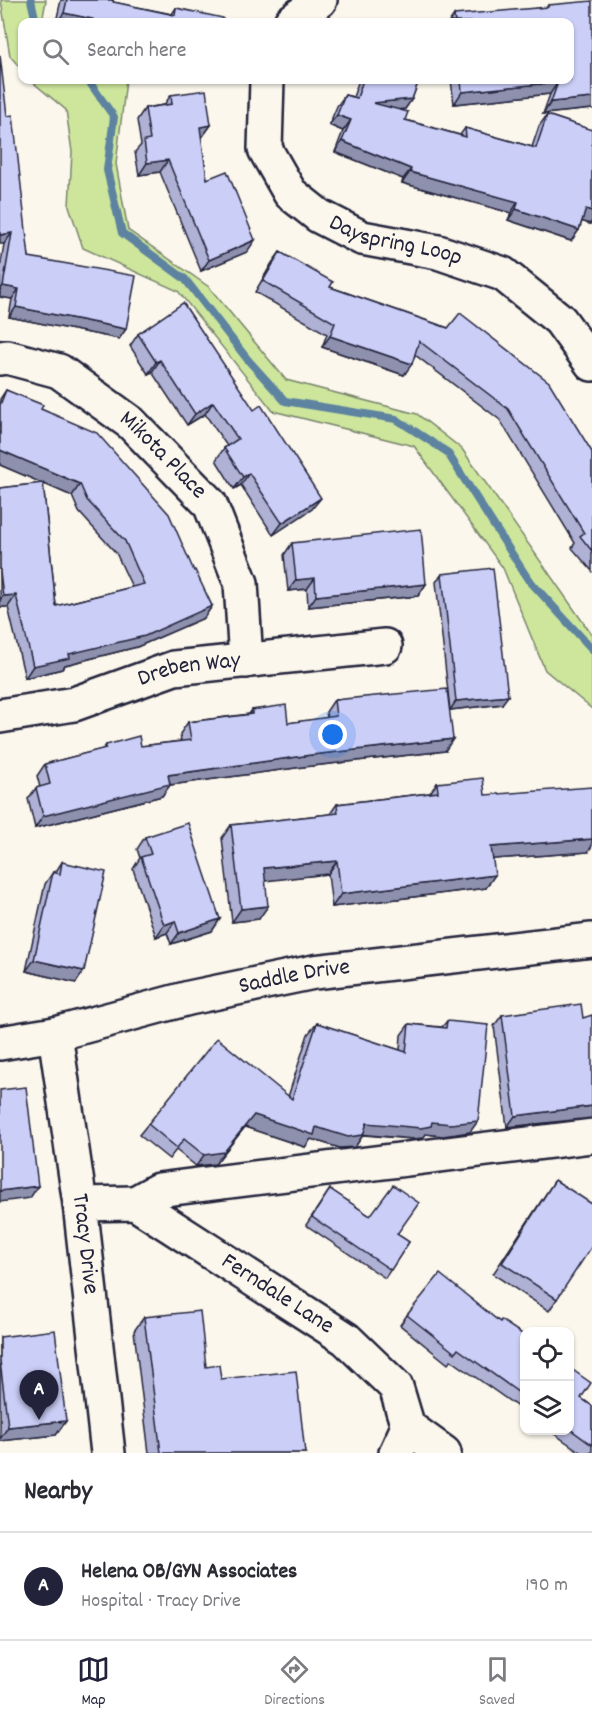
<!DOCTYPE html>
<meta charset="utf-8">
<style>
:root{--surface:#fff;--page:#f2f2f3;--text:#2b2b33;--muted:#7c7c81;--line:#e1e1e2;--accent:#22223b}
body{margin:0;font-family:Dekko,sans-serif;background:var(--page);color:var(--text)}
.controls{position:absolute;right:18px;bottom:18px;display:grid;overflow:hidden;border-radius:12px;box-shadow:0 2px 4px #0004}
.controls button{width:54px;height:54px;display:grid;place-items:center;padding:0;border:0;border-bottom:2px solid var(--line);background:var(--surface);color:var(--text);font:30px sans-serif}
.you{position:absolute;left:333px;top:735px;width:21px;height:21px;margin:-15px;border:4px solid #fff;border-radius:50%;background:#1a73e8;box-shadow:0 0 0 9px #1a73e833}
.badge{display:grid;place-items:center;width:39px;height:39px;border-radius:50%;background:var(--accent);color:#fff;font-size:20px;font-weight:700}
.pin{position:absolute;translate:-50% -50px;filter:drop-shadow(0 2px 3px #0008)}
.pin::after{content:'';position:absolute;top:32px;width:21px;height:18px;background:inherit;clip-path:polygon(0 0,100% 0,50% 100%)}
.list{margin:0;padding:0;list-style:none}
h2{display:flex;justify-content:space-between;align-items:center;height:78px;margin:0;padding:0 24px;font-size:26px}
h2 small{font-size:20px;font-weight:400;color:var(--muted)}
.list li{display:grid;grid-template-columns:39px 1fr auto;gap:18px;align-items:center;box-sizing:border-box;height:108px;padding:0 24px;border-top:2px solid var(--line)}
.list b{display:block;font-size:22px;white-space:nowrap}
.list p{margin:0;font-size:20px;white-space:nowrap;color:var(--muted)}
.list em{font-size:20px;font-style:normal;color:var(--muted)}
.icon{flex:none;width:33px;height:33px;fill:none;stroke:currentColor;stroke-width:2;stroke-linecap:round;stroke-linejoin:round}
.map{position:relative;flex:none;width:592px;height:1453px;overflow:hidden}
.search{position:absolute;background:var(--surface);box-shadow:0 2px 4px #0004;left:18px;right:18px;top:18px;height:66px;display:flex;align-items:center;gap:15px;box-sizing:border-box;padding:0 21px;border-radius:12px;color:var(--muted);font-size:22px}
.sheet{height:186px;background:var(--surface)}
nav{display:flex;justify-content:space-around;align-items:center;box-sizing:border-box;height:84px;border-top:2px solid var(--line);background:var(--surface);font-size:16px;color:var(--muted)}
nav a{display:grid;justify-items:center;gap:3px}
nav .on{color:var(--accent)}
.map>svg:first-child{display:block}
.green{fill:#cde69c;stroke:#78846c;stroke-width:1.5}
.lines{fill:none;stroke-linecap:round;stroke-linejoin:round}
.stream{stroke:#5d83a0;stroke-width:8}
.minor-casing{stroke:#22223b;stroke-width:38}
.minor{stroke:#fbf7ec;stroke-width:33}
.wall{fill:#afb2d5;stroke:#22223b;stroke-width:1.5;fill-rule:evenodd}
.shaded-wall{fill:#8e91ae;stroke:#22223b;stroke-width:1.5}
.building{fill:#cbcff8;stroke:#22223b;stroke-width:1.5}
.labels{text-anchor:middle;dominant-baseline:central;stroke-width:5;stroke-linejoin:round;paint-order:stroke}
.street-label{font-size:24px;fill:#22223b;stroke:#fbf7ec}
</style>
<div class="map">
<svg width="592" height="1453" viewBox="0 0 592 1453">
<rect width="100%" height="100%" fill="#fbf7ec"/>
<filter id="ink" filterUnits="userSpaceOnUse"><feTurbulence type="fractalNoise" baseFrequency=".0167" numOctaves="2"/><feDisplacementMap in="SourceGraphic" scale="12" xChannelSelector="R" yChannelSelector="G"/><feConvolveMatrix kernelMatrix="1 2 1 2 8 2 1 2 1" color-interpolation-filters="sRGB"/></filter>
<g filter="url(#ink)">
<g class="green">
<polygon points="1,0 46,0 42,22 22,22 22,70 10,56"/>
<polygon points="30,80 126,80 116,164 128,230 209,287 286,380 417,414 462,449 592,635 592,709 545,670 503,568 414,446 273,411 178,291 83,248 69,206 72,152 66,110"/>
</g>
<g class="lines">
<g class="stream">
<polyline points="31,0 36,22"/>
<polyline points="88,80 114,117 107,170 122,233 185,279 248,360 285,401 396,419 447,452 528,579 592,649"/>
</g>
<defs>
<g id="minor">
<polyline points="291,22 320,0"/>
<path id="s1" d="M267,80l-2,69 25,44 29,23 43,22 76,14 65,22 57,46 32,44"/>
<path id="s2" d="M0,358l7,-1 52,14 72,52 79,81 31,79 5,78"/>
<path id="s3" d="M0,716l74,-12 100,-36 211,-22"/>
<path id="s4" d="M55,1034l25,170 28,249"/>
<path id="s5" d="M0,1043l55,-9 134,-36 125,-26 278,-32"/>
<polyline points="135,1203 158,1190 592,1136"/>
<path id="s6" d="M80,1204l55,-1 211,136 50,48 12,40 -12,26"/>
<polyline points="408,1427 444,1453"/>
</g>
</defs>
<use href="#minor" class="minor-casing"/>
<use href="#minor" class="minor"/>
</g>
<g class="wall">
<polygon points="61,0 113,0 113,2 172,14 176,8 222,22 56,22"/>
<polygon points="548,5 592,109 543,114 550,94 454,104 451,80 570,80 547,7"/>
<polygon points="454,15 455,22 449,22"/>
<polygon points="359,80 419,80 412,99 405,109 399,110 405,120 460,135 465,128 532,147 539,126 547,115 592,130 592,221 590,224 582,221 579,230 571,241 508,220 511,213 402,183 403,179 335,152 343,131 329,125 337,106 345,95 353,97"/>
<polygon points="171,95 211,125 203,136 201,137 207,179 247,252 201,271 160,172 139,175 135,152 141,145 137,120 145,108 164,105"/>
<polygon points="7,116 29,257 126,329 119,339 9,317 12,299 0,297 0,269 4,244"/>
<polygon points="280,252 330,287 448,328 592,452 592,571 572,548 575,543 500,420 415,355 404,375 322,347 327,334 255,292 272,263"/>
<polygon points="183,303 312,509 273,535 241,485 234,489 216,460 224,448 227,446 205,414 187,425 152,372 148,374 130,346 138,334"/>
<path d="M6,390l35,19 153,162 18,35 -8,12 -67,29 -72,18 -3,4 -37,9 -17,-71h-8v-119l43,-5 -43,-18v-66zM43,483l29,13 7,16 37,41 16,34 -76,19z"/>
<polygon points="292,543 426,584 418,596 308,607 307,589 288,591 284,555"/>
<polygon points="442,574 502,704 450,710 436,582"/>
<polygon points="334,700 445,751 303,767 170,785 162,796 35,828 28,799 36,788 40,787 37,776 45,764 103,749 106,745 141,746 181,741 180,734 188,722 249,714 252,710 288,723 327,718 326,712"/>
<polygon points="437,783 485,795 588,852 493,859 486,888 332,907 328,874 265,880 259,919 232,922 222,838 231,825 330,814 337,804 430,793"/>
<polygon points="145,837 220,919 212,931 171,944 167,933 156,937 133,869 140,858 137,849"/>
<polygon points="62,862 76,983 26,971 45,884 53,872 55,873"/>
<polygon points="502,1015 590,1117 507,1127 494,1026"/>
<polygon points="447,1021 470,1132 443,1136 426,1134 423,1138 413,1139 363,1135 355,1147 340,1148 311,1139 305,1147 245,1127 215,1164 196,1166 176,1150 169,1159 139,1135 148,1124 288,1097 308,1034 317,1023 400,1050 401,1035 409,1024 442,1027"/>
<polygon points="555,1180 557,1299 549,1311 493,1274"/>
<polygon points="330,1189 409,1242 385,1278 306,1225"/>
<polygon points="407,1315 500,1322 525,1336 525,1412 451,1360 448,1364 400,1325"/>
<polygon points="144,1317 206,1367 305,1453 149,1453 134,1331"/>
<polygon points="0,1337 66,1421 56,1435 0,1441"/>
<polygon points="570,1368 581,1398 592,1406 592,1453 582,1453 550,1431 570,1431"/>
</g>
<g class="shaded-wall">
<polygon points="64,13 93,19 91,22 57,22"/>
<polygon points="558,82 550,94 454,104 462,92"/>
<polygon points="592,98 592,109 543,114 551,102"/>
<polygon points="412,99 405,109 366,113 373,103"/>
<polygon points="337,115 351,120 343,131 329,125"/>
<polygon points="211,125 203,136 191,138 200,127"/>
<polygon points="342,141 411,169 403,179 335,152"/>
<polygon points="168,160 160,172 139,175 147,163"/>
<polygon points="410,172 518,202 511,213 402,183"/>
<polygon points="516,209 579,230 571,241 508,220"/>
<polygon points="586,209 592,211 592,221 590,224 578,220"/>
<polygon points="12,233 4,244 0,244 0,235"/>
<polygon points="255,240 247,252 201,271 209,260"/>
<polygon points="3,286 19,289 12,299 0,297 0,290"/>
<polygon points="16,307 126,329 119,339 9,317"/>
<polygon points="330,336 412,364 404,375 322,347"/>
<polygon points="160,360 152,372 148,374 156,362"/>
<polygon points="213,402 205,414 187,425 195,414"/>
<polygon points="0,450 80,484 72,496 0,465"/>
<polygon points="249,473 241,485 234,489 243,477"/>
<polygon points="321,498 312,509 273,535 282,523"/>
<polygon points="315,578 307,589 288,591 296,580"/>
<polygon points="426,584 418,596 308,607 316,596"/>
<polygon points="16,595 8,607 0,607 0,600 3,596"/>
<polygon points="212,606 204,618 137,647 65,665 62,669 25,678 33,666"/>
<polygon points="508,696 502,704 450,710 456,701"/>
<polygon points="453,739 445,751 303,767 170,785 162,796 35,828 43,816 168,775 311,755"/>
<polygon points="592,839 592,846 588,852 482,860 491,847"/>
<polygon points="337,861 328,874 255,882 264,868"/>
<polygon points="495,875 486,888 332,907 341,894"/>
<polygon points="268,906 259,919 232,922 241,909"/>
<polygon points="220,919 212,931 171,944 179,933"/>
<polygon points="175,921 167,933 156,937 164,925"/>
<polygon points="34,960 84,971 76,983 26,971"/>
<polygon points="592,1106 592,1118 507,1127 515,1116"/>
<polygon points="254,1115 316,1127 363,1135 355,1147 340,1148 311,1139 305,1147 245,1127 215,1164 196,1166 204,1155"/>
<polygon points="478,1121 470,1132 443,1136 426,1134 423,1138 413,1139 359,1134 367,1123"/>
<polygon points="38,1186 30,1198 0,1202 0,1191"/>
<polygon points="66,1421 56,1435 0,1441 0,1439 8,1427"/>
</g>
<g class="building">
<polygon points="67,0 113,0 113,2 175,15 176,8 223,18 222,22 93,22 93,19 64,13"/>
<polygon points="592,1 592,98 551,102 558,82 462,92 461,80 570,80 570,22 455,22 454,15 548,7 548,5"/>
<polygon points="0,55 7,116 13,115 29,257 136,276 126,329 16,307 19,289 3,286 12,233 0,235"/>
<polygon points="363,80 419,80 412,99 373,103 408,112 405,120 466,137 465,128 536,148 547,115 592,130 592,211 586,209 579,230 516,209 518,202 410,172 411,169 342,141 351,120 337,115 345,95 357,98"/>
<polygon points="206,90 211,125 200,127 207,179 227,171 255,240 209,260 168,160 147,163 144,141 150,140 145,108 172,104 171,95"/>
<polygon points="280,252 333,282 330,287 448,328 460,313 549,382 592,452 592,551 580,536 584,533 508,409 419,341 412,364 330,336 335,323 263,281"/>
<polygon points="183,303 254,410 261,405 321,498 282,523 249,473 243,477 224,448 238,439 213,402 195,414 160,360 156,362 138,334"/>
<polygon points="6,390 43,405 41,409 97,433 169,514 194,571 195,570 212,606 145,636 69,654 70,658 33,666 16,595 3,596 0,571 0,488 43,483 56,606 144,584 125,541 87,500 80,484 0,450 0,405"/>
<polygon points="421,529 426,584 316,596 315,578 296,580 292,543"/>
<polygon points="493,568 508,696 456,701 442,574"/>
<polygon points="447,689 453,739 311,755 168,775 170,784 43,816 36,788 50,784 45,764 106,748 106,745 139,736 141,746 191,740 188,722 252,714 252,710 286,705 288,723 336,716 334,700"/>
<polygon points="483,778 485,795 592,787 592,839 491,847 495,875 341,894 337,861 264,868 268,906 241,909 231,825 338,813 337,804 438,792 437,783"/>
<polygon points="188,823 220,919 179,933 175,921 164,925 141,857 151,854 145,837"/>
<polygon points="62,862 106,872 84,971 34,960 53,872 60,874"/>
<polygon points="581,1004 583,1018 592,1015 592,1106 515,1116 502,1015"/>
<polygon points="447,1021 488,1025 478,1121 451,1124 432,1122 431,1126 421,1128 367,1123 363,1135 348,1137 316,1127 314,1135 254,1115 224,1152 204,1155 184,1139 177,1148 148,1124 217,1038 292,1099 317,1023 406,1052 409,1024 446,1028"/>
<polygon points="26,1087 38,1186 0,1191 0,1090"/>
<polygon points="555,1180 592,1204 592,1246 557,1299 502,1263"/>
<polygon points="393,1185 419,1203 397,1234 409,1242 391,1270 312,1217 330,1189 370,1216"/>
<polygon points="440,1274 500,1322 501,1320 525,1336 525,1397 458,1349 455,1353 407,1315"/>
<polygon points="200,1311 206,1367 219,1365 221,1379 296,1371 305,1453 161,1453 144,1317"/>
<polygon points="55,1330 66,1421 8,1427 0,1361 0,1337"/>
<polygon points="570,1368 591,1383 581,1398 592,1406 592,1445 570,1429"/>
</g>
</g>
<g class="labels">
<g class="street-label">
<text stroke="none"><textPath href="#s1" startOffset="238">Dayspring Loop</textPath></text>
<text stroke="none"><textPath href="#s2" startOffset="195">Mikota Place</textPath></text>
<text stroke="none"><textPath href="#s3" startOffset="196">Dreben Way</textPath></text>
<text stroke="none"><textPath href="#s5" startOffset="302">Saddle Drive</textPath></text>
<text stroke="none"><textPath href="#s4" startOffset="212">Tracy Drive</textPath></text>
<text stroke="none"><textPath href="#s6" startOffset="224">Ferndale Lane</textPath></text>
</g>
</g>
</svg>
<div class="controls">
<button><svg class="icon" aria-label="locate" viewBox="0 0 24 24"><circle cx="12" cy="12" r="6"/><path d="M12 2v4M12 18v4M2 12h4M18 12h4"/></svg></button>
<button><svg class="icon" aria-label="layers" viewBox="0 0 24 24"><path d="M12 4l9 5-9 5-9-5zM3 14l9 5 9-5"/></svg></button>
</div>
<div class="you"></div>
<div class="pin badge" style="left:39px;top:1420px">A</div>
<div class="search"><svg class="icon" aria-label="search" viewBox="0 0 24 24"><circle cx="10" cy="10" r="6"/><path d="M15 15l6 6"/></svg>Search here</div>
</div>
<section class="sheet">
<h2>Nearby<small></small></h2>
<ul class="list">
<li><span class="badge">A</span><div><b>Helena OB/GYN Associates</b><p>Hospital · Tracy Drive</p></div><em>190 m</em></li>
</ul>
</section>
<nav>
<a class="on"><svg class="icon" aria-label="map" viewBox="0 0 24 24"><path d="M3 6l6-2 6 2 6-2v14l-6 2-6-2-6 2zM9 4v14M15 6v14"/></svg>Map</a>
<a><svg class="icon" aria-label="directions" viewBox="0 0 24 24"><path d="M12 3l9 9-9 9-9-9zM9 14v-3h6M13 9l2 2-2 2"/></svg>Directions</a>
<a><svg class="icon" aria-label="saved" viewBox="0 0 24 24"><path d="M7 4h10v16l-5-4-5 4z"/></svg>Saved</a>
</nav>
